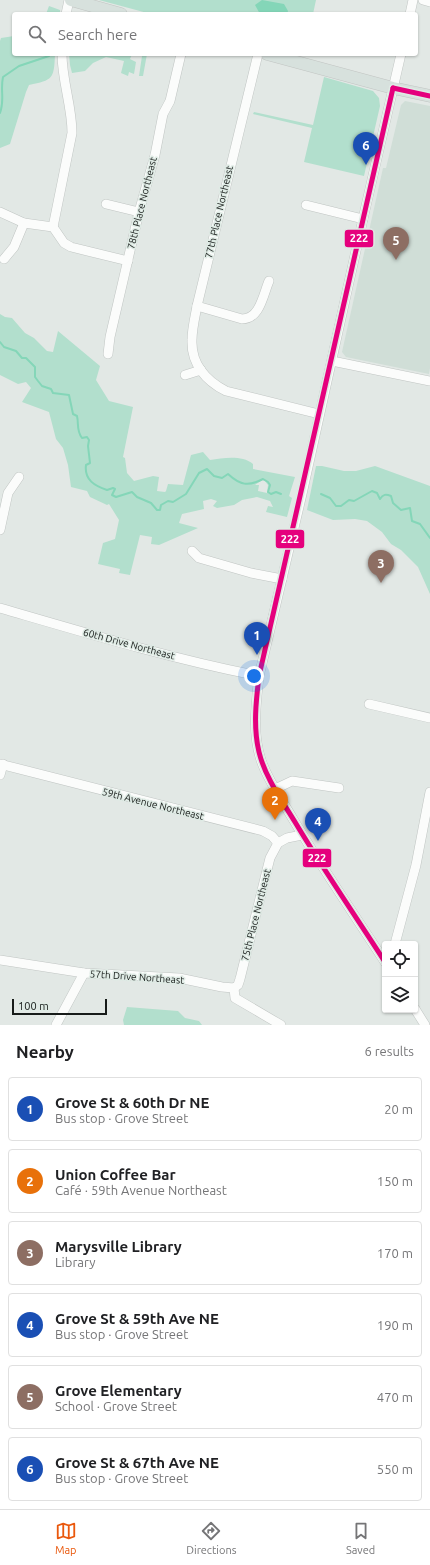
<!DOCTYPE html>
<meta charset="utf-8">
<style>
:root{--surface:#fff;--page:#f2f2f2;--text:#202124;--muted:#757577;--line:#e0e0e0;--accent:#ea580c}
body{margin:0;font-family:Ubuntu,sans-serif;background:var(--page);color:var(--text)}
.controls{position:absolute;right:12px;bottom:12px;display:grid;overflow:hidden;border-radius:4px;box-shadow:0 1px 3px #0004}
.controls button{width:36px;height:36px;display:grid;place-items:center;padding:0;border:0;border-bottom:1px solid var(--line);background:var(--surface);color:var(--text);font:20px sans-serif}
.scale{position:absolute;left:12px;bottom:10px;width:95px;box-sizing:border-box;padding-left:4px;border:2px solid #171b19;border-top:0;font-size:11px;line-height:14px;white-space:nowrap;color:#171b19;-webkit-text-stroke:3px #dfebe5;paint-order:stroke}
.you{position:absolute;left:254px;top:676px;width:14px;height:14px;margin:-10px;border:3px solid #fff;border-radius:50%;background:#1a73e8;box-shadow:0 0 0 6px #1a73e833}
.badge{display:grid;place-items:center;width:26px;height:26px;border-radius:50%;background:var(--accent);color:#fff;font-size:13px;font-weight:700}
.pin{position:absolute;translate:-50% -33px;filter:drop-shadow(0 1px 2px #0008)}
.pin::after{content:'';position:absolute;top:21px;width:14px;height:12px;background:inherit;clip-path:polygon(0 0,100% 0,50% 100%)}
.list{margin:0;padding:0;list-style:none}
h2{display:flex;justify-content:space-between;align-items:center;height:52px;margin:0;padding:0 16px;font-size:17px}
h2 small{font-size:13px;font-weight:400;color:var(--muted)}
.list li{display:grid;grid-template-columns:26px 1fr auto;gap:12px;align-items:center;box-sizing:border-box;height:64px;margin:0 8px 8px;padding:0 8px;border:1px solid var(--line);border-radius:4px}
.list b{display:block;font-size:15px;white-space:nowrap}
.list p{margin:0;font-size:13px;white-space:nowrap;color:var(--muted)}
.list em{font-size:13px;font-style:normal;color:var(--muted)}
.icon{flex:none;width:22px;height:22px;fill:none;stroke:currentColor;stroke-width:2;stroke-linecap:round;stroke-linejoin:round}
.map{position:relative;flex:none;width:430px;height:1025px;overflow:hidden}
.search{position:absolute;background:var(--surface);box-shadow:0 1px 3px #0004;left:12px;right:12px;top:12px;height:44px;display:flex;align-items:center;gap:10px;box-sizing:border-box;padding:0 14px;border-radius:4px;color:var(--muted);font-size:15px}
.sheet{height:484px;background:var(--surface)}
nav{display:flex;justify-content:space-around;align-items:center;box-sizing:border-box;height:56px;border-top:1px solid var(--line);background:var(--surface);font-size:11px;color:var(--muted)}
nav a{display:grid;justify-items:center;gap:2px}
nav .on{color:var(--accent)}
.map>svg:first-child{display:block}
.built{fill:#d0ded7}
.green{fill:#b2dfcd;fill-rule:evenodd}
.water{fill:#84d6b8}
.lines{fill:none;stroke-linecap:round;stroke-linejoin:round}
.stream{stroke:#84d6b8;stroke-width:2}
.minor-casing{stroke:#c0c5c3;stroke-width:10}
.major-casing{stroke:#c2c5c3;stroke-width:13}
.minor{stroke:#fbfcfb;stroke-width:9}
.major{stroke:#d7e1dd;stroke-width:12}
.bus-1-casing{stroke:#dfebe5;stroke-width:8}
.bus-1{stroke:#e5007d;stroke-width:5}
.labels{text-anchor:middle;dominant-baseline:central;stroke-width:3;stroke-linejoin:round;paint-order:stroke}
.street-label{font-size:10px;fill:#171b19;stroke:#dfebe5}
.line-badge{stroke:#dfebe5;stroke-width:1.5}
.badge-label{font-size:11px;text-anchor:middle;font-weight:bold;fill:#fff}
</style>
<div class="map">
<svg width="430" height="1025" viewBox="0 0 430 1025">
<rect width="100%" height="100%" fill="#e2e8e5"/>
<polygon class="built" points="405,101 430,106 430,368 429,374 346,357 342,352 383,168 386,168 401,105"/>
<g class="green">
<polygon points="99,0 316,0 313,14 151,14"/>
<polygon points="49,6 60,10 60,14 46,14"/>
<path d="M14,36v18h41c-1,25 -2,26 -26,31l-3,7 -16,52 -10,4v-107l1,-3z"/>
<polygon points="69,54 147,54 143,76 139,76 142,56 132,54 130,59 136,62 134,74 129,72 128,76 121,73 124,61 106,57 93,63 85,71 72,73 70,65"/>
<polygon points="324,77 373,91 379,98 380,106 364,176 304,162 312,128 253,114 254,112 313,125"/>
<path d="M0,314l5,3 7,1 13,15 9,5 13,13 6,1 5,-21 42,35 -4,14 13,21 24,6 -10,50 2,1 2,15 7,8 19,-5 6,1 -2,14 8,1 1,-1 2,-7 15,1 8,-30 12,-3 7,8c14,-2 32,-5 43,4v5l42,8 -6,19 3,2 -5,19 -21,-5 2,-6 5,1 -3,-6 -13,-4 -15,3 -8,5 -17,3 -4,-2 4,-5 -6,-2 -8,2 1,8 -22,5 -3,9 19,5 -39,17 -8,-1 1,-7 -12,-2 -10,40 -11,-2 1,-4 -22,-5 5,-21 12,-4 4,-19 -10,-16 -2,1 -17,-8 -3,-6 -16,-4 -3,-22 -5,-17 -7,-9 -7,-27 -27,-10 9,-14 -5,-6 -8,2 -18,-9zM262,480l3,1 3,4 -1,8 -9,-2 1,-6h-4z"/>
<polygon points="316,466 322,466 344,471 356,471 375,466 430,486 430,594 418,567 401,550 391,544 382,532 367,521 355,519 333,520 307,510"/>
<polygon points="127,1007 178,1011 185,1018 199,1021 202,1025 124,1025 123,1020"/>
</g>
<polygon class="water" points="262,0 284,4 288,11 287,14 260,14 255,5"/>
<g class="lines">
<g class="stream">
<path d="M0,113c5,-14 0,-22 3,-36l16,-11 30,-10"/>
<path d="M0,342l4,5 12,4 6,7h4l9,9v10l3,4 4,5 9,3 2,4 16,2 4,19 4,2c2,8 -1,14 5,22l5,-1 2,3 -1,6 2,17 -4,2c-2,15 9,21 21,25l6,-2 2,1 -3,6 4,2 16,-5 5,5 14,6 6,7h3l1,-5 7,-4 5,1 13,-8 13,-21 8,-4 7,7 8,2 6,-4c12,11 20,13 35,5l5,3 2,3 -2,7 3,2 5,-2 5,2"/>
<path d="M321,494l9,4 6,8h5l8,-6 5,1 18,-10 5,2 3,6c3,-5 6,-5 11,-3l2,7 8,7 9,-2 2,13 8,3 10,14"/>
</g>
<defs>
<g id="minor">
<polyline points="423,0 430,2"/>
<polyline points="66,14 69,0"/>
<polyline points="410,14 413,0"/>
<path d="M258,54l-61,252c-2,11 -5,23 -5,34 -1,24 14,41 34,51l93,23"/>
<polyline points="106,204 139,212"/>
<polyline points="306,205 363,219"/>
<polyline points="0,212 24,223 53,227 64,243 71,247 128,261"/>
<path d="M53,227l19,-94c0,-27 -10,-52 -10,-79"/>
<polyline points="4,259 14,247 24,223"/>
<path d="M197,306l45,13c18,0 21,-24 27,-38"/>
<polyline points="108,354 110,337 139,212 155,155 163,114 170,101 181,54"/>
<polyline points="332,361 430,381"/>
<polyline points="185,375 201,370"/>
<polyline points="0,530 8,493 19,477"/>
<polyline points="192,551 199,558 251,573 282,579"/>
<path d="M0,608c86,25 172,51 259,68"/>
<polyline points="369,704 430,718"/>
<polyline points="0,764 263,831 272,836 278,843 287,838 302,835"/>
<polyline points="0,775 3,764"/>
<polyline points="275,789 292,781 339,788"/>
<polyline points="395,944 416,865 430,792"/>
<polyline points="0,960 84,973 179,978 222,987 234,988 235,998 281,1025"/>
<path d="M385,962c-31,-48 -63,-94 -92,-143 -11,-19 -25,-38 -32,-59 -9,-27 -5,-56 -2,-84l43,-182 61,-275 38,-165"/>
<polyline points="234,988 238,985 240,979 270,858 278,843"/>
<polyline points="415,1009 425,1025"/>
<polyline points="56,1025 84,973"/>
</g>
<g id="major">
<polyline points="71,0 121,14"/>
<polyline points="267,54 393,88 430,96"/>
</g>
</defs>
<use href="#minor" class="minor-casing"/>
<use href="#major" class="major-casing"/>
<use href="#minor" class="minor"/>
<use href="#major" class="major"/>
<defs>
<g id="bus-1">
<polyline points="393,88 430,96"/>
<path d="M385,962c-30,-47 -62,-93 -90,-140 -14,-23 -30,-45 -36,-70 -6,-25 -3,-51 0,-76l134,-588"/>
</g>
</defs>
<use href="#bus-1" class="bus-1-casing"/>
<use href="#bus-1" class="bus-1"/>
</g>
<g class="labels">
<g class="street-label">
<text transform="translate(142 203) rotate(-76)">78th Place Northeast</text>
<text transform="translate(219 212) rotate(-77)">77th Place Northeast</text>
<text transform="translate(129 644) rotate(15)">60th Drive Northeast</text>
<text transform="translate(153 804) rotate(14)">59th Avenue Northeast</text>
<text transform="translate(256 915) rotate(-76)">75th Place Northeast</text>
<text transform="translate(137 977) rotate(4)">57th Drive Northeast</text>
</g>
</g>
<g class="line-badge">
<rect x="344" y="229" width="30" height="19" rx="4" fill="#e5007d"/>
<rect x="275" y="529" width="30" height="20" rx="4" fill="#e5007d"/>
<rect x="302" y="848" width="30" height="20" rx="4" fill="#e5007d"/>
</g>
<g class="badge-label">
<text x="359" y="242">222</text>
<text x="290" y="543">222</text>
<text x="317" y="862">222</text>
</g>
</svg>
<div class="controls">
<button><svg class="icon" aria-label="locate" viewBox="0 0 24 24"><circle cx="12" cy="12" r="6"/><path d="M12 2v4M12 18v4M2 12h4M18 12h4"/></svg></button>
<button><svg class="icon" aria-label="layers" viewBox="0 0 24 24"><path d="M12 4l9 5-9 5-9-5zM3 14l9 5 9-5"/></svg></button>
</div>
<div class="scale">100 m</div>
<div class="you"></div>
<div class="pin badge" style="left:257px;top:655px;background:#1a4fb4">1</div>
<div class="pin badge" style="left:275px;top:820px;background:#e8710a">2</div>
<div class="pin badge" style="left:381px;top:583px;background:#8d6e63">3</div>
<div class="pin badge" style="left:318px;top:841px;background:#1a4fb4">4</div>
<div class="pin badge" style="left:396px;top:260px;background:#8d6e63">5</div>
<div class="pin badge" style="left:366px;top:165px;background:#1a4fb4">6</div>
<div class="search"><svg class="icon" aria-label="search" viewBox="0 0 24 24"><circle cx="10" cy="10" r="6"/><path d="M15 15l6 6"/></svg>Search here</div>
</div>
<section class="sheet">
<h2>Nearby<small>6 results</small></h2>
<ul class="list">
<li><span class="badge" style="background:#1a4fb4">1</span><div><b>Grove St &amp; 60th Dr NE</b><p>Bus stop · Grove Street</p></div><em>20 m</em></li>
<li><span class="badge" style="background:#e8710a">2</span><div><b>Union Coffee Bar</b><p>Café · 59th Avenue Northeast</p></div><em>150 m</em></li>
<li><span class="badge" style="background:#8d6e63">3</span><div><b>Marysville Library</b><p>Library</p></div><em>170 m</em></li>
<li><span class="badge" style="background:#1a4fb4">4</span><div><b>Grove St &amp; 59th Ave NE</b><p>Bus stop · Grove Street</p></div><em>190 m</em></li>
<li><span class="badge" style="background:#8d6e63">5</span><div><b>Grove Elementary</b><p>School · Grove Street</p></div><em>470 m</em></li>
<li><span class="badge" style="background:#1a4fb4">6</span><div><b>Grove St &amp; 67th Ave NE</b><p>Bus stop · Grove Street</p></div><em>550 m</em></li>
</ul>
</section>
<nav>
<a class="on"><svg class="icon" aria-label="map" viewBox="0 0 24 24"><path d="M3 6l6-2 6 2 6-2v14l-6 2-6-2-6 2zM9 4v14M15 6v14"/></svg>Map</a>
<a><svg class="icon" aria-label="directions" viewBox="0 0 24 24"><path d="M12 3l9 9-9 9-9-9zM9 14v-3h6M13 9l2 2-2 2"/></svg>Directions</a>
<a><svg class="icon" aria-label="saved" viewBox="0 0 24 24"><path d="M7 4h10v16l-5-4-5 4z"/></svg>Saved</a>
</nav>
